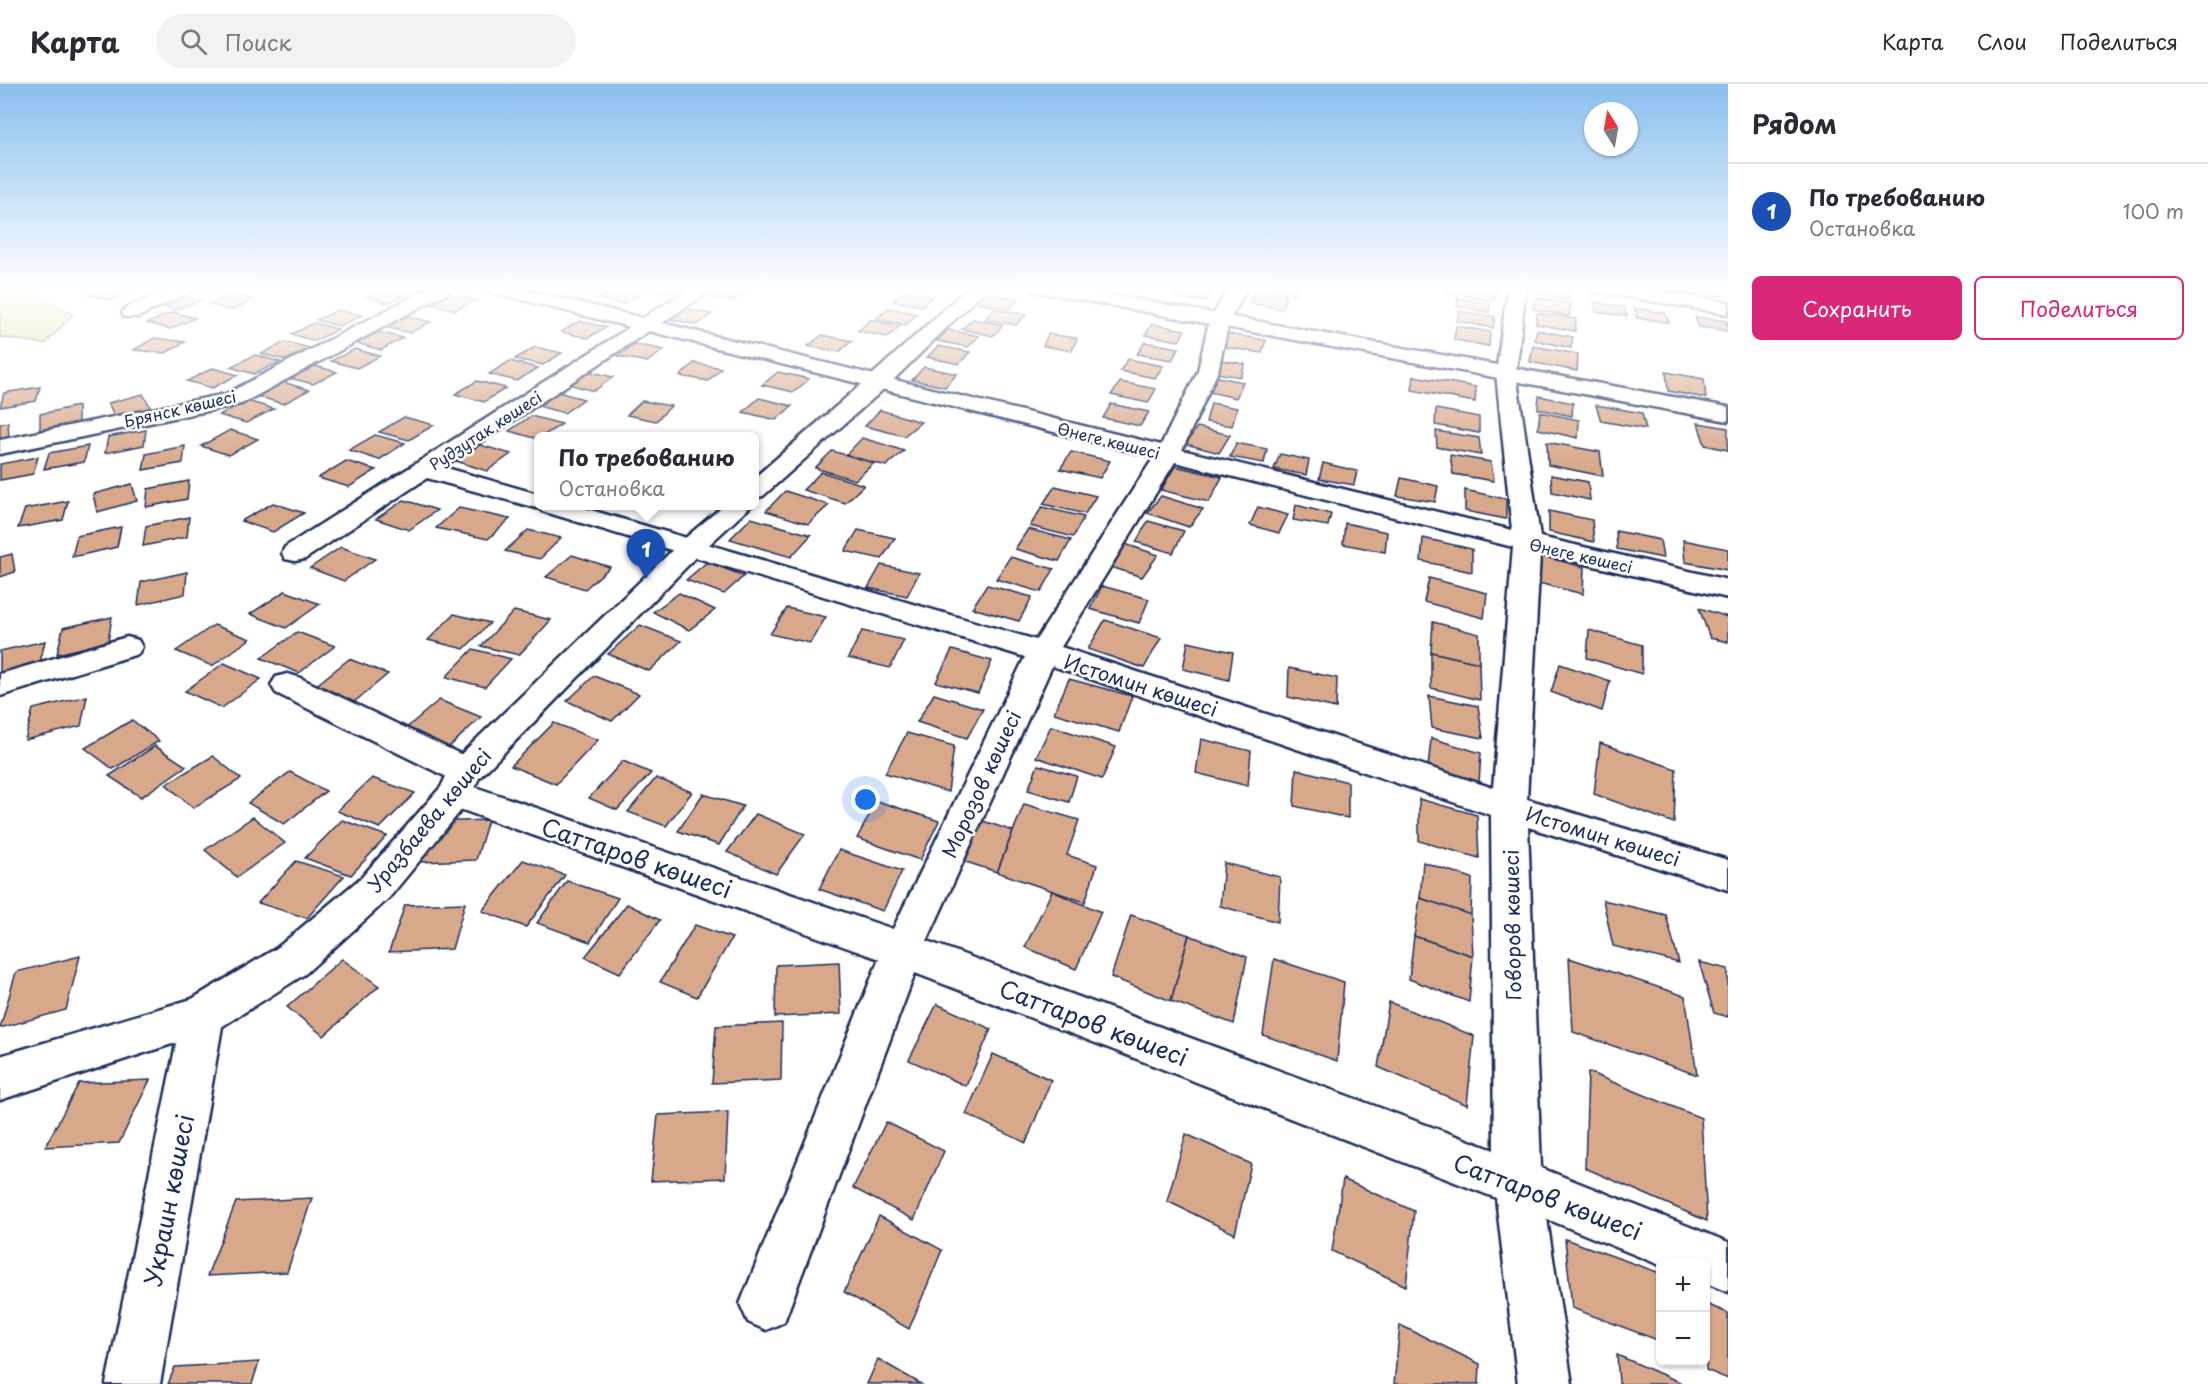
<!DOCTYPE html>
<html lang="ru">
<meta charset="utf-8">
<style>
:root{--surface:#fff;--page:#f2f2f3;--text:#2b2b33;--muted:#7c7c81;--line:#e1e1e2;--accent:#db2777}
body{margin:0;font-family:"Playpen Sans",sans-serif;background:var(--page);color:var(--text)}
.controls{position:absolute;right:18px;bottom:18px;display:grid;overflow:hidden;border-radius:9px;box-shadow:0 2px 4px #0004}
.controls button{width:54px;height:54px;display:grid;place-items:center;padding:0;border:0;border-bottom:2px solid var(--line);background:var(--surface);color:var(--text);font:30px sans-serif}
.compass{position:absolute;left:1584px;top:18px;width:54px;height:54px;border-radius:50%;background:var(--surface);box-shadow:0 2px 4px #0004;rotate:349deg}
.you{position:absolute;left:866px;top:716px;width:21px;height:21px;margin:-15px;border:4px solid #fff;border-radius:50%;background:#1a73e8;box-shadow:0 0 0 9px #1a73e833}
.badge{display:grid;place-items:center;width:39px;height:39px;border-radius:50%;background:var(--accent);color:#fff;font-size:20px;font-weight:700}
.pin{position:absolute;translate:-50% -50px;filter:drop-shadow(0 2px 3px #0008)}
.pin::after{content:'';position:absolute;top:32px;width:21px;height:18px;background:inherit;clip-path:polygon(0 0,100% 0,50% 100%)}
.popup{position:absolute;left:534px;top:348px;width:225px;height:78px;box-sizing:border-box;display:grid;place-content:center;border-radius:9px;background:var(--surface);filter:drop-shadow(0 2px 4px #0005);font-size:20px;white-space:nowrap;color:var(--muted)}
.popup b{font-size:22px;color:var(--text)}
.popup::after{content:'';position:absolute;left:50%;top:100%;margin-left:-12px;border:12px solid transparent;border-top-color:var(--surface)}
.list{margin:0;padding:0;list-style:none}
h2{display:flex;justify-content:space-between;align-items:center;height:78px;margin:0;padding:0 24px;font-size:26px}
h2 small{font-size:20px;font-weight:400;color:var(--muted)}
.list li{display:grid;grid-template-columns:39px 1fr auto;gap:18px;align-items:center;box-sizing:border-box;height:96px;padding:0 24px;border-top:2px solid var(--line)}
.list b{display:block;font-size:22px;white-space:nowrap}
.list p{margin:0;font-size:20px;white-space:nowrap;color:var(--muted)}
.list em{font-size:20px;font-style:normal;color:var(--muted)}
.actions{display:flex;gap:12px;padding:18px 24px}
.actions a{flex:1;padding:14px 0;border:2px solid var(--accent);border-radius:9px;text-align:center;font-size:21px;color:var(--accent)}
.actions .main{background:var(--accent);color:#fff}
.icon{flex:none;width:33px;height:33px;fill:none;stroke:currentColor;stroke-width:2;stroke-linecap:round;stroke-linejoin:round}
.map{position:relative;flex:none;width:1728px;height:1300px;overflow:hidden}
header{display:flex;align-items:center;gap:36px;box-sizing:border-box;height:84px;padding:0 30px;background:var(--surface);border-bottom:2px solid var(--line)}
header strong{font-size:28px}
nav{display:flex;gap:33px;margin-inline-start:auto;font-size:21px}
.search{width:420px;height:54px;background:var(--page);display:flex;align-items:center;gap:15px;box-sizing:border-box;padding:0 21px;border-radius:33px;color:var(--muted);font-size:22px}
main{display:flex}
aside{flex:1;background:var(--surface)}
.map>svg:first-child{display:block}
.green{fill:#d6e194;stroke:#788879;stroke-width:1.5}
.building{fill:#d8a88a;stroke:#1b2f5e;stroke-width:1.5}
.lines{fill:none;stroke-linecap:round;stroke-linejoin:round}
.street-casing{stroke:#1b2f5e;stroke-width:5}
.secondary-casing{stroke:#1b2f5e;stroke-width:5}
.street{fill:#fff;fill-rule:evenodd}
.secondary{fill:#fff;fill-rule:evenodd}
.labels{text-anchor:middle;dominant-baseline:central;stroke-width:5;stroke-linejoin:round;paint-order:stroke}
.far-street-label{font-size:16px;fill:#1b2f5e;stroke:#fff}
.street-label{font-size:20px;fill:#1b2f5e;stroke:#fff}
.near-street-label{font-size:24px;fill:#1b2f5e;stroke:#fff}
</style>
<header>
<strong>Карта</strong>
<div class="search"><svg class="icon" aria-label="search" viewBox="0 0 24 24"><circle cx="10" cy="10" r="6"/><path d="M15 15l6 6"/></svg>Поиск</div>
<nav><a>Карта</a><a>Слои</a><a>Поделиться</a></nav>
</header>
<main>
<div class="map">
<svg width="1728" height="1300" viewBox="0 0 1728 1300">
<rect width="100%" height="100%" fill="#fff"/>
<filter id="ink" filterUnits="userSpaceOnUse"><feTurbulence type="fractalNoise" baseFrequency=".0167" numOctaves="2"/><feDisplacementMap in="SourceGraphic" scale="12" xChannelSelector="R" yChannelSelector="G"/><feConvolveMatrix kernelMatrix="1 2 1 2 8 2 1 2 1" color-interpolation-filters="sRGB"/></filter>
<g filter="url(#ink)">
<polygon class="green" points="0,203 30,203 33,207 73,231 45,260 0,253"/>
<g class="building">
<polygon points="110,203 121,203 135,206 110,216 89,211"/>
<polygon points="205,203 240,203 225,209 203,204"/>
<polygon points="386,203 409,209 389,219 366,213"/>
<polygon points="572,203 606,203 594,210 569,204"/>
<polygon points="649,203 683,203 672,209 646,204"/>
<polygon points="719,203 724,203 747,207 733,217 706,212"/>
<polygon points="1180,203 1212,208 1206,218 1174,213"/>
<polygon points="1256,203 1298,203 1294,211"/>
<polygon points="1449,203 1497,203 1493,217 1447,209"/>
<polygon points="1532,203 1555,203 1571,206 1568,216 1530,208"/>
<polygon points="1690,203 1718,203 1722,212 1692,207"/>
<polygon points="614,205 640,210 623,220 598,215"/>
<polygon points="904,207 933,212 922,222 893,217"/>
<polygon points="1254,207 1286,212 1282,225 1249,219"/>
<polygon points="989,209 1019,215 1010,225 979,219"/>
<polygon points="232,210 254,216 231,226 209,220"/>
<polygon points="451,210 475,216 456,226 431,220"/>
<polygon points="178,211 200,216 176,226 154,220"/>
<polygon points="1536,213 1571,220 1569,232 1533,225"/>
<polygon points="1458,214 1490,220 1489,228 1457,222"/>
<polygon points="1594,218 1624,223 1627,232 1596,228"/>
<polygon points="684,224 712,230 697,241 669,235"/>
<polygon points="888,224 917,230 906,241 876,235"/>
<polygon points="1634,224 1665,229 1669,238 1637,234"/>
<polygon points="995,225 1026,231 1016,241 985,235"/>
<polygon points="338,226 362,231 340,242 316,236"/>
<polygon points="1459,227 1495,233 1493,244 1457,237"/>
<polygon points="173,228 195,234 170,245 147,239"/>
<polygon points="1537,229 1576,235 1575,247 1536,240"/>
<polygon points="406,232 431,238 410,249 385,243"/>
<polygon points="1695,233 1727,237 1728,247 1699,243"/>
<polygon points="973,235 1003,241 993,252 962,245"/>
<polygon points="870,236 900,242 888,253 858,247"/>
<polygon points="579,237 606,243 588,254 561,248"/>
<polygon points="314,239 338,245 315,257 291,250"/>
<polygon points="1152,240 1185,246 1179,257 1145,251"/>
<polygon points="1456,242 1490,248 1489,262 1454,256"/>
<polygon points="948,246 979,252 968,263 937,257"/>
<polygon points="1537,246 1573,253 1571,264 1534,256"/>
<polygon points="378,248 403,254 381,266 356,259"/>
<polygon points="1048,250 1077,254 1072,267 1043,262"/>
<polygon points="1228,250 1266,256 1262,269 1224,263"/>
<polygon points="822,251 852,257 839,268 808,262"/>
<polygon points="154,254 185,258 166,269 134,266"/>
<polygon points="285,258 310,264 286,276 261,270"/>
<polygon points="1145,258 1179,264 1172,276 1137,270"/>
<polygon points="635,260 664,266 647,278 618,272"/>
<polygon points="938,262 970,268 959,280 927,273"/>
<polygon points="1533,262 1578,270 1577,287 1530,278"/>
<polygon points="535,263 562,269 543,281 515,275"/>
<polygon points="355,265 380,272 357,284 331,277"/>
<polygon points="255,271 280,278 254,290 230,283"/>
<polygon points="1128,275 1163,282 1155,294 1120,287"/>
<polygon points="1221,276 1245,280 1241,293 1216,289"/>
<polygon points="510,277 538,284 517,297 489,290"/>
<polygon points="694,279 721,284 708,297 680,292"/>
<polygon points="311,281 337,288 313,300 286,293"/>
<polygon points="924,283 957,290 945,303 912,296"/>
<polygon points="213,284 238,291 212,304 187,297"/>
<polygon points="584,286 613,293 594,307 565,299"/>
<polygon points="778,288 809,295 794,308 762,301"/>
<polygon points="1666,288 1704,295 1706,314 1668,307"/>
<polygon points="1213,292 1243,298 1236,314 1205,307"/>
<polygon points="1414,292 1476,303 1475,318 1412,306"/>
<polygon points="477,297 506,304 484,318 455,310"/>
<polygon points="283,298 309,306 283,320 257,312"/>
<polygon points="1120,298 1156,305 1148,319 1111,311"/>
<polygon points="40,303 36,317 0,323 4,309"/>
<polygon points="554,307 584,315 564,329 534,321"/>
<polygon points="143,310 151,324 115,333 108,319"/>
<polygon points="1539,312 1573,319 1572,332 1538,325"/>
<polygon points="759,314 792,322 776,336 743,328"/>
<polygon points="247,317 274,325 246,339 219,331"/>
<polygon points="642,317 671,322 656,337 627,331"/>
<polygon points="1211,319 1237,324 1232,342 1206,338"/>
<polygon points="1111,320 1149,328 1140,342 1103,334"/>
<polygon points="1596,321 1642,329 1646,345 1601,337"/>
<polygon points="78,322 78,338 40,346 40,330"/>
<polygon points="1436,325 1479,333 1479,349 1435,341"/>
<polygon points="880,326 921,338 904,352 865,342"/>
<polygon points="1540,328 1579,336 1578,354 1538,345"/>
<polygon points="531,332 562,340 538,355 509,347"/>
<polygon points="404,333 434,341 409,356 379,348"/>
<polygon points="8,338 9,354 0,357 0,340"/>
<polygon points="1698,339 1728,344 1728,366 1705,361"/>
<polygon points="1197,343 1230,351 1219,369 1186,360"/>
<polygon points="146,346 144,361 105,369 108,353"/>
<polygon points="230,346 258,355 229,371 201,362"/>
<polygon points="1436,347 1479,354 1481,371 1437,363"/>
<polygon points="375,351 405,359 379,376 349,366"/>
<polygon points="862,354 889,362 904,367 886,382 846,371"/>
<polygon points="1547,358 1600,368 1603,392 1548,381"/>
<polygon points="1236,359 1267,365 1264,379 1230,373"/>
<polygon points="480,361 511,370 487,387 456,377"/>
<polygon points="88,362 84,378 44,385 49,369"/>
<polygon points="185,362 183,379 143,386 146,370"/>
<polygon points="832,367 874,379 855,396 815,384"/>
<polygon points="1071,368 1110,377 1100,394 1060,385"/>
<polygon points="1280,370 1309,376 1306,391 1274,385"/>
<polygon points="1450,371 1491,378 1494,397 1453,390"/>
<polygon points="38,373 33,390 0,396 0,380"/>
<polygon points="346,377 376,386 349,403 318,394"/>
<polygon points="1323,379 1357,387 1354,401 1319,395"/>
<polygon points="1175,382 1222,393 1209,418 1161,406"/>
<polygon points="821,388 864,401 845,419 803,406"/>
<polygon points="1551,391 1588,398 1590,416 1552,408"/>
<polygon points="1401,394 1438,402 1435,418 1397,412"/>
<polygon points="189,397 187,415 146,423 148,405"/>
<polygon points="132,400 137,417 97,428 93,410"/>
<polygon points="1055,402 1096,412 1085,430 1043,420"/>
<polygon points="1465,406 1506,415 1506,435 1465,427"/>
<polygon points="785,407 829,421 808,440 766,427"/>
<polygon points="1161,412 1203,425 1189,443 1147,429"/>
<polygon points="404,416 437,426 409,446 376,435"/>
<polygon points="68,417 63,436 18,444 25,425"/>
<polygon points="273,419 304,429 273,448 241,437"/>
<polygon points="1296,421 1331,430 1328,442 1293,436"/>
<polygon points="1042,423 1084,433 1073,453 1030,442"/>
<polygon points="1258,423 1288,431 1279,449 1250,441"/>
<polygon points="459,424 510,435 488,455 436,444"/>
<polygon points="1549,427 1592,436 1594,458 1549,448"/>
<polygon points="189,433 187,453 143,462 146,442"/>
<polygon points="751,434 811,451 791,473 730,455"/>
<polygon points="1148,437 1184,447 1173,469 1136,458"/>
<polygon points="1345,439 1387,448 1385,468 1343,460"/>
<polygon points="121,443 117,463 72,473 77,452"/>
<polygon points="1028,445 1071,456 1059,477 1015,465"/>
<polygon points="528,446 561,454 540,475 505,467"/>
<polygon points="858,446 895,454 882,475 845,467"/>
<polygon points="1616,447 1660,456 1663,474 1617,465"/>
<polygon points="1423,454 1472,465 1472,488 1421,477"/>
<polygon points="1683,456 1728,465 1728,486 1685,478"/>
<polygon points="1125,460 1158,471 1142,493 1108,482"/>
<polygon points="341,463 375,475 344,497 310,484"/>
<polygon points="12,470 15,488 0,493 0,473"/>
<polygon points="572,471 610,483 585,505 546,493"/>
<polygon points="1537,471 1584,483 1583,510 1534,498"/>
<polygon points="1010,473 1054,485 1041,508 996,495"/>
<polygon points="707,478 744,492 724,510 686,496"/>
<polygon points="881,481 919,489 907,512 868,504"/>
<polygon points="187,488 185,510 138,521 141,498"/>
<polygon points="1429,494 1487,509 1484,534 1424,518"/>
<polygon points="987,501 1032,513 1019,537 972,524"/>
<polygon points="1102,502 1149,515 1139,539 1090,525"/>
<polygon points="285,507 320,520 286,544 250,530"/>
<polygon points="679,509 715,526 689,546 653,528"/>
<polygon points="787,524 826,533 810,559 770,550"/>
<polygon points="1699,524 1728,533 1728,558 1710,554"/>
<polygon points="514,527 551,536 519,571 481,562"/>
<polygon points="454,530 490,539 464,565 428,556"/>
<polygon points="112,533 108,558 57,570 63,544"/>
<polygon points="1105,536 1161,554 1144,584 1088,565"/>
<polygon points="1433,538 1479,550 1479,579 1431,568"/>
<polygon points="214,541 250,555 212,582 176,567"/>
<polygon points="640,541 681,557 649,587 608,570"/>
<polygon points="1589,546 1642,561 1642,590 1587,574"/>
<polygon points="862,547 904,556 890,584 848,574"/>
<polygon points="297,548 335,562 299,589 261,574"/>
<polygon points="45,557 39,583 0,592 0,567"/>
<polygon points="1188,558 1233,568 1229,596 1183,585"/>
<polygon points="473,565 511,575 485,603 446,593"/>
<polygon points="952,566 992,577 978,609 936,598"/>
<polygon points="1431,568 1479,579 1480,616 1431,604"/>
<polygon points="349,575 388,590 353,619 314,603"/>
<polygon points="224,579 261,595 222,624 185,607"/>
<polygon points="1560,580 1610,597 1602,627 1551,608"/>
<polygon points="1289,584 1337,594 1336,624 1288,613"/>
<polygon points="594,592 639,610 612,637 567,617"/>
<polygon points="1069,595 1132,612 1119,648 1054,629"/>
<polygon points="934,610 983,625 967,654 917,638"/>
<polygon points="87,612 81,642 25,656 33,625"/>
<polygon points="1429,612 1478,622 1483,654 1432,644"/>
<polygon points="439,616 481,633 448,664 404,646"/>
<polygon points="132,636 159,657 113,685 85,664"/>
<polygon points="554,639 598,656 556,700 511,682"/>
<polygon points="1051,642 1116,663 1102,695 1036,673"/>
<polygon points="907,649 954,662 948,708 885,689"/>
<polygon points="1431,654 1481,669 1479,699 1428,684"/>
<polygon points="1201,655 1251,667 1248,702 1196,689"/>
<polygon points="1600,659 1676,685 1674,739 1594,710"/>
<polygon points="155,662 186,682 141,713 109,692"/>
<polygon points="213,672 241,695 193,724 166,700"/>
<polygon points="623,677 651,689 617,726 589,714"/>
<polygon points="1038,681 1077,692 1069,718 1028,706"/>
<polygon points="1296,685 1348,698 1348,734 1294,722"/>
<polygon points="290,688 326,707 284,740 248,719"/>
<polygon points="372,694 415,709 380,744 337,727"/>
<polygon points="656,694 692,708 666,742 628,728"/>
<polygon points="703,710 743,722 719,761 678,747"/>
<polygon points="1419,715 1477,731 1479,774 1419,757"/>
<polygon points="877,717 939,737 920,776 857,754"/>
<polygon points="1024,720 1079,736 1067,771 1097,781 1085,818 997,788"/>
<polygon points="756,730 805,750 776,790 727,768"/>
<polygon points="253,733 285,759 237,793 205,766"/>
<polygon points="342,736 387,752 351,791 305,774"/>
<polygon points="488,736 476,776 418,778 432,738"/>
<polygon points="980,736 1013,747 997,788 963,777"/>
<polygon points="839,766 902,787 883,827 819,805"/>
<polygon points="523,776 565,791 526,843 482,827"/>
<polygon points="296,777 344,792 307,834 258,819"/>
<polygon points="1423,778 1472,794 1471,831 1420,814"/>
<polygon points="1224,779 1280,793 1278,838 1220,822"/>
<polygon points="567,797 618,814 590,858 537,839"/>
<polygon points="1052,807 1101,828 1076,885 1025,863"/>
<polygon points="1420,814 1471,831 1473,872 1414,852"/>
<polygon points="1603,816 1666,831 1679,879 1613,862"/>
<polygon points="465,819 452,865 389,868 405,821"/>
<polygon points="627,820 660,836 620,889 585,873"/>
<polygon points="1131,831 1189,851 1171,917 1111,893"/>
<polygon points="695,841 732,854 697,913 660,898"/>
<polygon points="1189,851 1247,873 1234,940 1171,917"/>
<polygon points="1414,852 1473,872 1469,918 1409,895"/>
<polygon points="80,872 66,926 0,944 16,888"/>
<polygon points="1569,874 1685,912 1697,991 1573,948"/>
<polygon points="342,875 379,902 324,952 287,923"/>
<polygon points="1274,875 1344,898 1337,977 1263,951"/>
<polygon points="839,878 841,930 775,933 776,881"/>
<polygon points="1699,878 1728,885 1728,933 1714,929"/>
<polygon points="1389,918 1474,952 1467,1021 1378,983"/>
<polygon points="937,920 991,945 966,1002 909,976"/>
<polygon points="782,939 781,996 712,999 716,942"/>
<polygon points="993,970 1051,996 1026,1059 966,1030"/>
<polygon points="1588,988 1701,1034 1707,1137 1585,1084"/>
<polygon points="150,996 119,1059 45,1063 79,999"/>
<polygon points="728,1028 725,1094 651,1097 658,1031"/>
<polygon points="886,1038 944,1067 914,1136 853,1104"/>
<polygon points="1186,1050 1251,1080 1235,1150 1167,1117"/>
<polygon points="1343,1095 1414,1127 1406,1202 1332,1167"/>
<polygon points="312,1114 287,1188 207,1192 236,1118"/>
<polygon points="879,1132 942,1166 909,1245 844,1208"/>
<polygon points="1565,1155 1660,1189 1660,1257 1572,1224"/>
<polygon points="1706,1220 1728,1229 1728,1295 1706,1286"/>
<polygon points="1400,1241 1480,1280 1479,1300 1394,1300"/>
<polygon points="1617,1271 1684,1300 1619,1300"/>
<polygon points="878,1275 921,1300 867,1300"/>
<polygon points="259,1278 252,1300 168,1300 175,1283"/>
</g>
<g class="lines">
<defs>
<g id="street">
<polygon points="172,203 195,203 192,207 138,233 124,233 122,229 124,225"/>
<polygon points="431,203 453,203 450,207 241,320 0,370 0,356 226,310"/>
<path d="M483,203h30l130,31 49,-31h21l-3,4 -48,32 499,122 37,-74 11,-50 21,-34h18l-19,34 -11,50 -36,79 330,80 -16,-157 12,-86h18l-10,86 24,164 188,43v18l-188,-45 -13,246 201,61v30l-200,-63 13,341 187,74v50l-22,-9v-21h-46v3l-113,-46 25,165h-54l-22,-186 -581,-225 -131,349 -18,8 -18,-8 -8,-18 139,-345 -436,-156 -5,-9 5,-9 12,-4 -179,-88 -5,-8 5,-8 11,-3 11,3 179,85 5,9 -5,9 -12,4 -5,-2 433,147 132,-272 -483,-146 -2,-2 -113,-31 -122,81 -10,2 -10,-2 -3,-6 3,-6 345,-220 -144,-36zM649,247l505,126 -118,183 -459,-134h-39v-12l-95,-27zM1175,378l338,85 -20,241 -432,-141zM1052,582l439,149 3,335 -567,-209z"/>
<polygon points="1590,203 1631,203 1728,218 1728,230 1599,208 1593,207"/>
<polygon points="127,553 138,556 142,563 138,570 0,612 0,590"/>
<polygon points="203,911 218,917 224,931 160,1300 106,1300 182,931 188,917"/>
</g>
<g id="secondary">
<polygon points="969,203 988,203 886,303 763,412 754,414 754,394 870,293"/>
<polygon points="1030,203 1068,203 1728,323 1728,337 1039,208 1033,207"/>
<polygon points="723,422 751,422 701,468 479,694 467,719 388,815 305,890 218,945 0,1016 0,972 192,915 277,864 362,793 441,703 453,678 683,456"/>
</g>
</defs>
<use href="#street" class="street-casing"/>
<use href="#secondary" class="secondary-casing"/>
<use href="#street" class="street"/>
<use href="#secondary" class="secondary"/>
</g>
</g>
<linearGradient id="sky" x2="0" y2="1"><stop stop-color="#89beee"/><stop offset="0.53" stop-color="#fff"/><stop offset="1" stop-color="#fff" stop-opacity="0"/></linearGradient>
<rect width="1728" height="385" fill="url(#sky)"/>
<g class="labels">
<g class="far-street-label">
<text transform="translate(180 324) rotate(-13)">Брянск көшесі</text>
<text transform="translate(485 346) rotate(-33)">Рудзутак көшесі</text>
<text transform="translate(1109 356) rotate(14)">Өнеге көшесі</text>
<text transform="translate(1581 471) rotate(13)">Өнеге көшесі</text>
</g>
<g class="street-label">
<text transform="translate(1141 601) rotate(18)">Истомин көшесі</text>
<text transform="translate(981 700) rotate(-65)">Морозов көшесі</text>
<text transform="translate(429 736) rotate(-50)">Уразбаева көшесі</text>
<text transform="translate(1603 752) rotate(17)">Истомин көшесі</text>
<text transform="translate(1512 841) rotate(-91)">Говоров көшесі</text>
</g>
<g class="near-street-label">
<text transform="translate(637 773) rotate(19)">Саттаров көшесі</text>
<text transform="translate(1094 938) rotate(21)">Саттаров көшесі</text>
<text transform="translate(1548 1112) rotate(21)">Саттаров көшесі</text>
<text transform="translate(168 1116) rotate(-79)">Украин көшесі</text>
</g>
</g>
</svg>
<div class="controls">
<button>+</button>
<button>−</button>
</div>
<svg class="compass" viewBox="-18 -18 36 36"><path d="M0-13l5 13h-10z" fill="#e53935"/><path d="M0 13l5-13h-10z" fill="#7c7c81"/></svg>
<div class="you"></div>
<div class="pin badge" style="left:646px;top:495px;background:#1a4fb4">1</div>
<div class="popup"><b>По требованию</b>Остановка</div>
</div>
<aside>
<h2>Рядом<small></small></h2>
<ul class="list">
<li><span class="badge" style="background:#1a4fb4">1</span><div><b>По требованию</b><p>Остановка</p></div><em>100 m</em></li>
</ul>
<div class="actions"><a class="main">Сохранить</a><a>Поделиться</a></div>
</aside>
</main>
